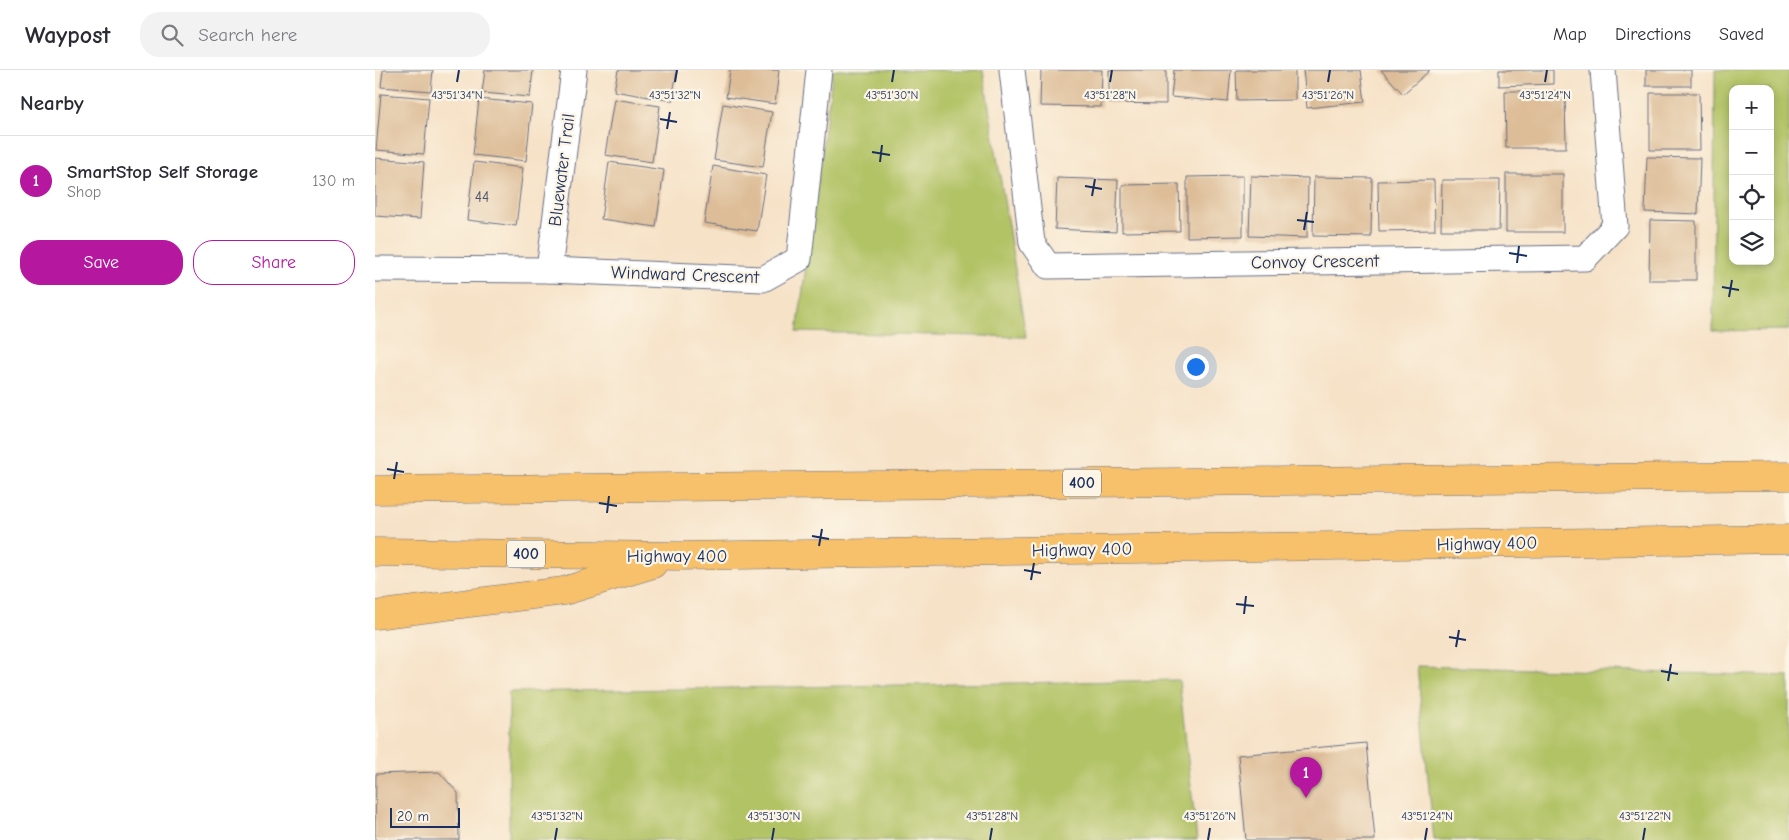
<!DOCTYPE html>
<meta charset="utf-8">
<style>
:root{--surface:#fff;--page:#f2f2f3;--text:#2b2b33;--muted:#7c7c81;--line:#e1e1e2;--accent:#b5179e}
body{margin:0;font-family:"Comic Neue",sans-serif;background:var(--page);color:var(--text)}
.controls{position:absolute;right:15px;top:15px;display:grid;overflow:hidden;border-radius:10px;box-shadow:0 2px 8px #0003}
.controls button{width:45px;height:45px;display:grid;place-items:center;padding:0;border:0;border-bottom:1px solid var(--line);background:var(--surface);color:var(--text);font:25px sans-serif}
.scale{position:absolute;left:15px;bottom:12px;width:70px;box-sizing:border-box;padding-left:5px;border:2px solid #1b2f5e;border-top:0;font-size:14px;line-height:18px;white-space:nowrap;color:#1b2f5e;-webkit-text-stroke:4px #fcf5e5;paint-order:stroke}
.you{position:absolute;left:820px;top:296px;width:18px;height:18px;margin:-12px;border:4px solid #fff;border-radius:50%;background:#1a73e8;box-shadow:0 0 0 8px #1a73e833}
.badge{display:grid;place-items:center;width:32px;height:32px;border-radius:50%;background:var(--accent);color:#fff;font-size:16px;font-weight:700}
.pin{position:absolute;translate:-50% -41px;filter:drop-shadow(0 1px 2px #0008)}
.pin::after{content:'';position:absolute;top:26px;width:18px;height:15px;background:inherit;clip-path:polygon(0 0,100% 0,50% 100%)}
.list{margin:0;padding:0;list-style:none}
h2{display:flex;justify-content:space-between;align-items:center;height:65px;margin:0;padding:0 20px;font-size:21px}
h2 small{font-size:16px;font-weight:400;color:var(--muted)}
.list li{display:grid;grid-template-columns:32px 1fr auto;gap:15px;align-items:center;box-sizing:border-box;height:90px;padding:0 20px;border-top:1px solid var(--line)}
.list b{display:block;font-size:19px;white-space:nowrap}
.list p{margin:0;font-size:16px;white-space:nowrap;color:var(--muted)}
.list em{font-size:16px;font-style:normal;color:var(--muted)}
.actions{display:flex;gap:10px;padding:15px 20px}
.actions a{flex:1;padding:11px 0;border:1px solid var(--accent);border-radius:20px;text-align:center;font-size:18px;color:var(--accent)}
.actions .main{background:var(--accent);color:#fff}
.icon{flex:none;width:28px;height:28px;fill:none;stroke:currentColor;stroke-width:2;stroke-linecap:round;stroke-linejoin:round}
.map{position:relative;flex:none;width:1414px;height:770px;overflow:hidden}
header{display:flex;align-items:center;gap:30px;box-sizing:border-box;height:70px;padding:0 25px;background:var(--surface);border-bottom:1px solid var(--line)}
header strong{font-size:24px}
nav{display:flex;gap:28px;margin-inline-start:auto;font-size:18px}
.search{width:350px;height:45px;background:var(--page);display:flex;align-items:center;gap:12px;box-sizing:border-box;padding:0 18px;border-radius:20px;color:var(--muted);font-size:19px}
main{display:flex}
aside{flex:1;background:var(--surface)}
.map>svg:first-child{display:block}
.green{fill:#b2c366;stroke:#667962;fill-rule:evenodd}
.building{fill:#ddbd98}
.lines{fill:none;stroke-linecap:round;stroke-linejoin:round}
.street-casing{stroke:#686e83;stroke-width:27}
.highway-casing{stroke:#686e83;stroke-width:29}
.street{stroke:#fff;stroke-width:25}
.highway{stroke:#f7c06b;stroke-width:28}
.ticks{fill:none;stroke:#1b2f5e;stroke-width:2}
.labels{text-anchor:middle;dominant-baseline:central;stroke-width:4.5;stroke-linejoin:round;paint-order:stroke}
.number-label{font-size:15px;fill:#4c526c}
.shield{fill:#fcf5e5;stroke:#5e6a86;stroke-width:1}
.shield-label{font-size:16px;font-weight:bold;fill:#1b2f5e}
.street-label{font-size:18px;fill:#1b2f5e;stroke:#fcf5e5}
.ticks-label{font-size:12px;text-anchor:middle;fill:#1b2f5e;stroke:#fcf5e5;stroke-width:4.5;stroke-linejoin:round;paint-order:stroke}
</style>
<header>
<strong>Waypost</strong>
<div class="search"><svg class="icon" aria-label="search" viewBox="0 0 24 24"><circle cx="10" cy="10" r="6"/><path d="M15 15l6 6"/></svg>Search here</div>
<nav><a>Map</a><a>Directions</a><a>Saved</a></nav>
</header>
<main>
<aside>
<h2>Nearby<small></small></h2>
<ul class="list">
<li><span class="badge">1</span><div><b>SmartStop Self Storage</b><p>Shop</p></div><em>130 m</em></li>
</ul>
<div class="actions"><a class="main">Save</a><a>Share</a></div>
</aside>
<div class="map">
<svg width="1414" height="770" viewBox="0 0 1414 770">
<rect width="100%" height="100%" fill="#fcf5e5"/>
<filter id="ink" filterUnits="userSpaceOnUse"><feTurbulence type="fractalNoise" baseFrequency=".02" numOctaves="2"/><feDisplacementMap in="SourceGraphic" scale="10" xChannelSelector="R" yChannelSelector="G"/><feConvolveMatrix kernelMatrix="1 2 1 2 8 2 1 2 1" color-interpolation-filters="sRGB"/></filter>
<filter id="wash" filterUnits="userSpaceOnUse"><feTurbulence type="fractalNoise" baseFrequency=".0096" numOctaves="4" result="noise"/><feDisplacementMap in="SourceGraphic" scale="20" xChannelSelector="R" yChannelSelector="G"/><feGaussianBlur stdDeviation="1.12" result="paint"/><feColorMatrix in="noise" values="0 0 0 0 0 0 0 0 0 0 0 0 0 0 0 0 0 1.4 0 .05"/><feComposite in="paint" operator="in"/></filter>
<g filter="url(#wash)">
<rect width="100%" height="100%" fill="#f6e2c7"/>
<g class="green">
<polygon points="458,0 608,0 651,267 422,262"/>
<path d="M1340,0h74v260l-76,1zM1358,19h37v172h-37z"/>
<polygon points="1042,596 1414,606 1414,770 1059,770"/>
<polygon points="804,610 822,770 134,770 134,622"/>
</g>
<g id="blocks">
<g class="building">
<polygon points="8,0 58,0 56,21 6,17"/>
<polygon points="110,0 158,0 155,27 107,23"/>
<polygon points="243,0 302,0 297,31 239,21"/>
<polygon points="355,0 404,0 400,34 351,27"/>
<polygon points="666,0 727,0 726,37 665,36"/>
<polygon points="734,0 791,0 791,34 734,33"/>
<polygon points="799,0 856,0 853,32 796,27"/>
<polygon points="861,0 920,0 920,30 862,31"/>
<polygon points="928,0 986,0 990,32 932,38"/>
<polygon points="1006,0 1055,0 1028,24"/>
<polygon points="1124,0 1178,0 1178,14 1124,16"/>
<rect x="1271" y="0" width="45" height="16"/>
<polygon points="1130,21 1190,21 1191,78 1131,78"/>
<polygon points="1275,23 1324,23 1325,80 1275,80"/>
<polygon points="6,24 54,28 49,84 1,80"/>
<polygon points="104,29 157,34 151,91 98,85"/>
<polygon points="239,29 285,36 277,92 230,85"/>
<polygon points="348,34 397,42 388,97 339,90"/>
<polygon points="1272,87 1325,88 1323,144 1270,142"/>
<polygon points="0,88 49,92 45,149 0,146"/>
<polygon points="99,92 148,98 141,156 92,150"/>
<polygon points="234,92 289,100 281,157 226,149"/>
<polygon points="338,96 391,105 382,161 329,153"/>
<rect x="1131" y="104" width="57" height="58"/>
<polygon points="868,106 868,166 812,167 812,107"/>
<polygon points="876,106 933,108 932,168 874,166"/>
<polygon points="939,107 997,108 996,167 938,166"/>
<polygon points="682,108 743,110 741,162 680,159"/>
<polygon points="1059,110 1060,160 1004,161 1003,111"/>
<polygon points="1067,110 1125,110 1124,160 1066,160"/>
<polygon points="804,114 805,161 747,162 747,115"/>
<polygon points="1275,150 1321,151 1321,210 1274,210"/>
<polygon points="991,673 1000,770 871,770 863,685"/>
<polygon points="64,702 83,723 84,770 0,770 1,704"/>
</g>
</g>
</g>
<g filter="url(#ink)">
<use href="#blocks" fill-opacity="0" stroke="#686e83" stroke-width="1"/>
<g class="lines">
<defs>
<g id="street">
<polyline points="637,0 657,173 673,196 1210,188 1240,156 1228,0"/>
<polyline points="0,199 174,200 388,209 424,189 444,0"/>
<polyline points="174,200 199,0"/>
</g>
<g id="highway">
<polyline points="0,420 1414,406"/>
<polyline points="0,482 303,486 1414,469"/>
<polyline points="0,545 189,521 278,494"/>
</g>
</defs>
<use href="#street" class="street-casing"/>
<use href="#highway" class="highway-casing"/>
<use href="#street" class="street"/>
<use href="#highway" class="highway"/>
</g>
</g>
<path class="ticks" d="M82,12l2,-12M300,12l2,-12M517,12l2,-12M735,12l2,-12M953,12l2,-12M1170,12l2,-12M285,49l17,3M292,59l3,-17M497,82l18,3M505,92l2,-17M710,116l17,3M717,126l3,-17M922,150l17,2M929,160l3,-18M1134,183l18,3M1142,193l2,-17M1347,217l17,3M1354,227l3,-17M12,399l17,3M19,409l3,-17M224,433l18,3M232,443l2,-17M437,466l17,3M444,476l3,-17M649,500l17,3M656,510l3,-17M861,534l18,2M869,544l2,-18M1074,567l17,3M1081,577l3,-17M1286,601l17,3M1293,611l3,-17M180,770l2,-12M397,770l2,-12M615,770l2,-12M833,770l2,-12M1050,770l2,-12M1268,770l2,-12"/>
<g class="labels">
<g class="number-label">
<text x="107" y="127">44</text>
</g>
<g class="shield">
<rect x="688" y="399.5" width="38" height="27" rx="4"/>
<rect x="132" y="470.5" width="38" height="27" rx="4"/>
</g>
<g class="shield-label">
<text x="707" y="413">400</text>
<text x="151" y="484">400</text>
</g>
<g class="street-label">
<text transform="translate(187 100) rotate(-83)">Bluewater Trail</text>
<text transform="translate(940 192) rotate(-1)">Convoy Crescent</text>
<text transform="translate(310 205) rotate(2)">Windward Crescent</text>
<text transform="translate(1112 474) rotate(-1)">Highway 400</text>
<text transform="translate(707 480) rotate(-1)">Highway 400</text>
<text x="302" y="486">Highway 400</text>
</g>
</g>
<g class="ticks-label">
<text x="82" y="29">43°51'34"N</text>
<text x="300" y="29">43°51'32"N</text>
<text x="517" y="29">43°51'30"N</text>
<text x="735" y="29">43°51'28"N</text>
<text x="953" y="29">43°51'26"N</text>
<text x="1170" y="29">43°51'24"N</text>
<text x="182" y="750">43°51'32"N</text>
<text x="399" y="750">43°51'30"N</text>
<text x="617" y="750">43°51'28"N</text>
<text x="835" y="750">43°51'26"N</text>
<text x="1052" y="750">43°51'24"N</text>
<text x="1270" y="750">43°51'22"N</text>
</g>
</svg>
<div class="controls">
<button>+</button>
<button>−</button>
<button><svg class="icon" aria-label="locate" viewBox="0 0 24 24"><circle cx="12" cy="12" r="6"/><path d="M12 2v4M12 18v4M2 12h4M18 12h4"/></svg></button>
<button><svg class="icon" aria-label="layers" viewBox="0 0 24 24"><path d="M12 4l9 5-9 5-9-5zM3 14l9 5 9-5"/></svg></button>
</div>
<div class="scale">20 m</div>
<div class="you"></div>
<div class="pin badge" style="left:931px;top:728px">1</div>
</div>
</main>
